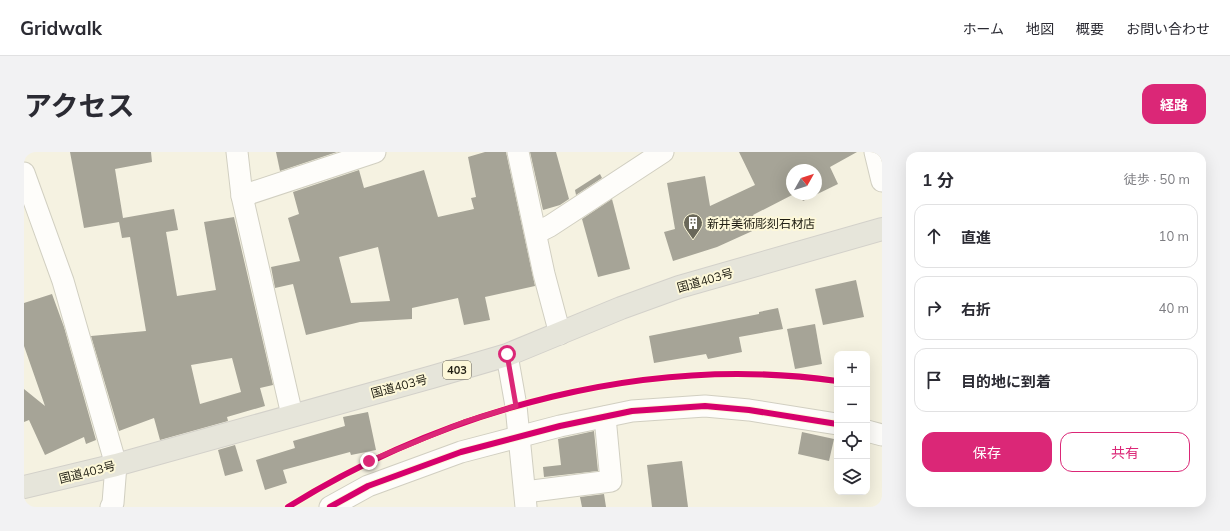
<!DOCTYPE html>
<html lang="ja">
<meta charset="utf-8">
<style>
:root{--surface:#fff;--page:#f2f2f3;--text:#2b2b33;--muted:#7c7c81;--line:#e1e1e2;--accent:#db2777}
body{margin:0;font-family:Mulish,"Noto Sans JP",sans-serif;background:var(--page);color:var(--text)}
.controls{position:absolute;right:12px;bottom:12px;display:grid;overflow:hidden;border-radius:8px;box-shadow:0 4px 16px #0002}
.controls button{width:36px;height:36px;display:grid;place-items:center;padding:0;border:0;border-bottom:1px solid var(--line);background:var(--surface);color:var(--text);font:20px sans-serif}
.compass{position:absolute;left:762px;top:12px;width:36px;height:36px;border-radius:50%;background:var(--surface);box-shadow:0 4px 16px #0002;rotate:51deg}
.stop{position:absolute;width:12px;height:12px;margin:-9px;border:3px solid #db2777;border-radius:50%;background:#fff}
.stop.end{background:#db2777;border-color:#fff;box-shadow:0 1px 4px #0008}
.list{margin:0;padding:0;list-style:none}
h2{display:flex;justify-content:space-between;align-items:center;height:52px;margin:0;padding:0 16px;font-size:17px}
h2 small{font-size:13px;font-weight:400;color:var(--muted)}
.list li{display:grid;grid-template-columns:26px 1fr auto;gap:12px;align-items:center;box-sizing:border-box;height:64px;margin:0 8px 8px;padding:0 8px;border:1px solid var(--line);border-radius:12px}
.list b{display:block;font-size:15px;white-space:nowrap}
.list em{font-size:13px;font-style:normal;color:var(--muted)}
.actions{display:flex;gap:8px;padding:12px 16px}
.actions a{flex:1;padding:9px 0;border:1px solid var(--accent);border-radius:12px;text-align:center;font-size:14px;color:var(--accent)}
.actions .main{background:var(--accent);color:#fff}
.icon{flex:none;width:22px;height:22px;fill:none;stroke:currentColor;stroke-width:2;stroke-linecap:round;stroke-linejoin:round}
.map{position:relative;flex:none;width:858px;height:355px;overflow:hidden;border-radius:12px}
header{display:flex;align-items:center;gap:24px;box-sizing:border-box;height:56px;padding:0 20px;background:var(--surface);border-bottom:1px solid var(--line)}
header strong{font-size:19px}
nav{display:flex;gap:22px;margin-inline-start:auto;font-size:14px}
.intro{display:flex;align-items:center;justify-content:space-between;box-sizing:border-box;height:96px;padding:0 24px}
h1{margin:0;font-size:28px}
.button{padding:10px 18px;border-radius:12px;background:var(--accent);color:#fff;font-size:14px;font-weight:700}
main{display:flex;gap:24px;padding:0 24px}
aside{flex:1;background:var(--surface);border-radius:12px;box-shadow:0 4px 16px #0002}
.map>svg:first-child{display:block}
.building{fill:#a6a497;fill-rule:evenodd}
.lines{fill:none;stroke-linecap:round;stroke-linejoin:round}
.minor-casing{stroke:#d1cfc1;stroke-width:23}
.trunk-casing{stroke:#d3d1ca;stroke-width:24}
.minor{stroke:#fefdfa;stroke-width:21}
.trunk{stroke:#e6e5da;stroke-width:22}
.cycleway-casing{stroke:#fdf8d9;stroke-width:8}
.cycleway{stroke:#d6006c;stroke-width:6}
.route{stroke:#db2777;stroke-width:5}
.labels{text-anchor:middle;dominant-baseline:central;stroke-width:4;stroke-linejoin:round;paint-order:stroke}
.shield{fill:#fdf8d9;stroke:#625f4e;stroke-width:1}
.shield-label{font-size:11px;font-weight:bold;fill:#1f1d12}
.poi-label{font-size:12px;fill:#1f1d12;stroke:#fdf8d9;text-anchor:start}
.street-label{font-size:12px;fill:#1f1d12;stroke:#fdf8d9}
</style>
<header>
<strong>Gridwalk</strong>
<nav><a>ホーム</a><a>地図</a><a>概要</a><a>お問い合わせ</a></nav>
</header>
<div class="intro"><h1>アクセス</h1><a class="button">経路</a></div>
<main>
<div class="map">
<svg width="858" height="355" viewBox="0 0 858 355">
<rect width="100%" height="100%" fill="#f5f2e1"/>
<g class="building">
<path d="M46,0h81l1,10 -37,7 8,49 51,-9 4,21 -12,2 11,64 39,-6 -12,-68 30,-5 39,168 -13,3 5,18 -38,11 1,4 -68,19 -6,-22 -35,13 -28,-95 55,-5 -16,-94 -8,1 -3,-16 -35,6zM208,206l9,34 -41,12 -9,-39z"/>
<polygon points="252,0 313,0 256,19"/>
<path d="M461,0h21l29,134 -50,11 5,23 -26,5 -6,-27 -46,10v11l-52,3 -54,13 -13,-51 -18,4 -4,-21 29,-6 -12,-43 11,-4 -6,-22 66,-22 5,18 60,-18 14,47 36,-8 -3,-11 5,-1 -8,-40zM354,95l12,54 -39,2 -12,-46z"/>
<polygon points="506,0 532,0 545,47 536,53 519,58"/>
<polygon points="715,0 833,0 806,15 814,32 779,49 775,42 792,42 792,18 768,18 768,42 770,42 729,63 735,76 693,95 649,109 640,80 651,77 643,31 681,24 686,54 731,33"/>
<polygon points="576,22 578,26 552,43 551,38"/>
<polygon points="588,47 606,117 574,125 558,67"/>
<polygon points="832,128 840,165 799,173 791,137"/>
<polygon points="28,142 40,175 72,288 62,292 60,285 21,303 5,268 0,270 0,237 21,254 0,194 0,151"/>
<polygon points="754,156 759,177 715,185 718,200 684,207 682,202 630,211 625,184 735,162 735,160"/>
<polygon points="791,172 798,212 771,217 763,177"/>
<polygon points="344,260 352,298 327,303 326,300 259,318 263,331 241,338 232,308 271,296 269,289 321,274 319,265"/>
<polygon points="570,279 574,319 520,325 519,315 537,313 534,287"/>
<polygon points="778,280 810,287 805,309 774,302"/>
<polygon points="211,293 219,319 201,324 194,298"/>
<polygon points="658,309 664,355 628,355 623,313"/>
<polygon points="580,342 582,355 558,355 556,345"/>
</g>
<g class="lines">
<defs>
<g id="minor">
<polyline points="213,0 218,44 268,263"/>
<polyline points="494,0 520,122 536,182"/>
<polyline points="851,0 858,29"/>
<polyline points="0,21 39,129 92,313 89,351 87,355"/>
<polyline points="218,44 351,0"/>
<polyline points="512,81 526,74 639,0"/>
<polyline points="483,203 492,254 502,355"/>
<polyline points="843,279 858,283"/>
<polyline points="501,340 587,329 581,265"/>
<polyline points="306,355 344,334 437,300 536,274 608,259 681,254 725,258 813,272"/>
</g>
<polyline id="trunk" points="0,335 92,313 408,225 483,203 597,156 655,135 858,77"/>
</defs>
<use href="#minor" class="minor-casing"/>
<use href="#trunk" class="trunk-casing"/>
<use href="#minor" class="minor"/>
<use href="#trunk" class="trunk"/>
<defs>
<g id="cycleway">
<path d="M264,355c160,-99 361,-153 549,-126"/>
<polyline points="306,355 344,334 437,300 536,274 608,259 681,254 725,258 813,272"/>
</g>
</defs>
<use href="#cycleway" class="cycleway-casing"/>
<use href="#cycleway" class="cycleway"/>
</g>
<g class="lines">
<polyline class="route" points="345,309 440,270 492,254 483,202"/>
</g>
<defs>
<symbol id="building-pin" viewBox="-11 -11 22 30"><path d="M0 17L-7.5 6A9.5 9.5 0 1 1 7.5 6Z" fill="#6a685a" stroke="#fdf8d9"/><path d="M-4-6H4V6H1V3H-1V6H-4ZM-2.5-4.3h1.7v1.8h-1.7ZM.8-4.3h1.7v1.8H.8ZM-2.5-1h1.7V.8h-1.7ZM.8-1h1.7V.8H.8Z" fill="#fff"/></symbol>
</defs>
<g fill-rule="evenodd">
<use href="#building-pin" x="658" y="60" width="22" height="30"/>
</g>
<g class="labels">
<rect class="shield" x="419" y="209" width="28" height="18" rx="3"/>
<g class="shield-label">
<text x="433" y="218">403</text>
</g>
<g class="poi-label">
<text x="683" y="71">新井美術彫刻石材店</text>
</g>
<g class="street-label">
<text transform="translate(681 128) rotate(-16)">国道403号</text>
<text transform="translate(375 234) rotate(-15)">国道403号</text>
<text transform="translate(63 320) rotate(-14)">国道403号</text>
</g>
</g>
</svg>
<div class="controls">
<button>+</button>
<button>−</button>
<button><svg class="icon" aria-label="locate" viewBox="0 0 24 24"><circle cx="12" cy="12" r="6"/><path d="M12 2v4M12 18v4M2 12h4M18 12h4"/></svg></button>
<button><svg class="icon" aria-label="layers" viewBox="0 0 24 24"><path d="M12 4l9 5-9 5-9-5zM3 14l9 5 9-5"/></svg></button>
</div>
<svg class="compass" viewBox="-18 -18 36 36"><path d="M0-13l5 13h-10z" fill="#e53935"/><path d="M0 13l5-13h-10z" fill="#7c7c81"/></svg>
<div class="stop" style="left:483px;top:202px"></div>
<div class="stop end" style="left:345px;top:309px"></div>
</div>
<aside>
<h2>1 分<small>徒歩 · 50 m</small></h2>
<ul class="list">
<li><svg class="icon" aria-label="ahead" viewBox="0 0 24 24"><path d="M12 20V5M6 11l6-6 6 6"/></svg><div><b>直進</b></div><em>10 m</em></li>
<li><svg class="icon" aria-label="right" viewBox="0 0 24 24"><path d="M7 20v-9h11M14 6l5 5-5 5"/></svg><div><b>右折</b></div><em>40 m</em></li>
<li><svg class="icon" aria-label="arrive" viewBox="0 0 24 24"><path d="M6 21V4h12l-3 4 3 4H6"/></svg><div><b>目的地に到着</b></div></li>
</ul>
<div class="actions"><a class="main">保存</a><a>共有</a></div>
</aside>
</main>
